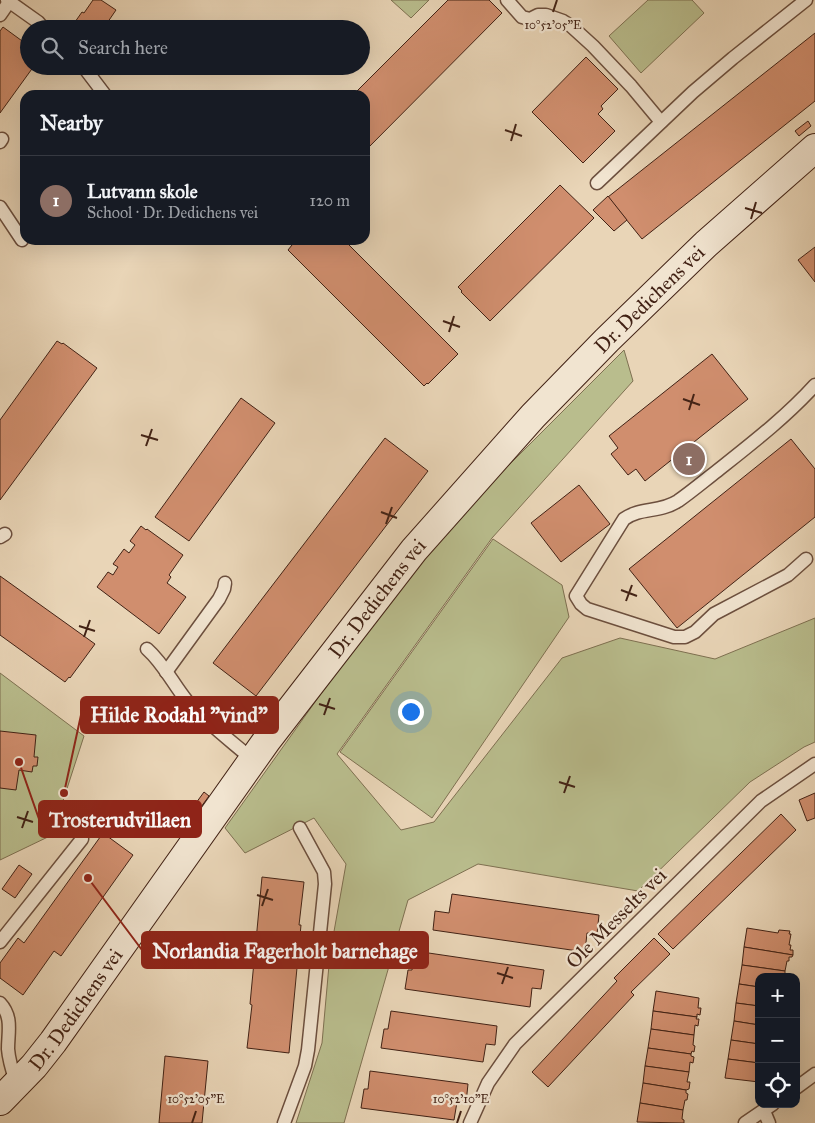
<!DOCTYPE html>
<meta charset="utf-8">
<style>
:root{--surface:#171b24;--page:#20242c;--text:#f1f3f6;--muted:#9ea1a6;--line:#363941;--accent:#ea580c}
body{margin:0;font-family:"IM FELL Great Primer",serif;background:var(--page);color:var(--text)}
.controls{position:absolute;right:15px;bottom:15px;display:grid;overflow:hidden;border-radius:10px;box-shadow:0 5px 20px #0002}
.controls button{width:45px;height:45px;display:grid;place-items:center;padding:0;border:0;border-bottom:1px solid var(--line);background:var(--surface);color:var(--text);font:25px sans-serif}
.you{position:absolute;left:410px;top:711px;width:18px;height:18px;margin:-12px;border:4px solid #fff;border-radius:50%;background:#1a73e8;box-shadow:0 0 0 8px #1a73e833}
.badge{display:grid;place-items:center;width:32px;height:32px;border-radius:50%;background:var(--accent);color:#fff;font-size:16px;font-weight:700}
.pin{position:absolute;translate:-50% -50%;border:2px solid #fff;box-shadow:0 1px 5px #0006}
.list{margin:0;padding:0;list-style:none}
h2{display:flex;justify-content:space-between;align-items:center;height:65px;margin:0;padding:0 20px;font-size:21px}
h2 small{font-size:16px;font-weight:400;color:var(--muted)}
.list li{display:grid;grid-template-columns:32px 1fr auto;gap:15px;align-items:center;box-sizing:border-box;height:90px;padding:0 20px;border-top:1px solid var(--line)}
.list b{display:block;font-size:19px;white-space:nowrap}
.list p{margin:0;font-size:16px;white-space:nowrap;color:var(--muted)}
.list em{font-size:16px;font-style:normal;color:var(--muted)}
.icon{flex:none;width:28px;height:28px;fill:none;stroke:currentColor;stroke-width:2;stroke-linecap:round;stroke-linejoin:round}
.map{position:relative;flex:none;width:815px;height:1123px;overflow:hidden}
.search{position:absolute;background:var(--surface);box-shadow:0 5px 20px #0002;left:20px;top:20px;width:350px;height:55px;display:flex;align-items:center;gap:12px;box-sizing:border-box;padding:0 18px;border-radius:28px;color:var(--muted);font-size:19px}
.panel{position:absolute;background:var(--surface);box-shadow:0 5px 20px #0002;left:20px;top:90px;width:350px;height:155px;border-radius:15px}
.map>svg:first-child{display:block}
.green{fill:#b9bd8d;stroke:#7e7051}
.building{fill:#d08e6e;stroke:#422215}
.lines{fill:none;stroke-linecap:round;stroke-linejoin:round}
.lane-casing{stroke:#6c4f3e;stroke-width:15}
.secondary-casing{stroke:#422215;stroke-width:30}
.lane{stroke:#f1e4d0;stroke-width:12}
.secondary{stroke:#f1e4d0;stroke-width:28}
.ticks{fill:none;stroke:#422215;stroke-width:2}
.labels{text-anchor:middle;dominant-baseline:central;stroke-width:4.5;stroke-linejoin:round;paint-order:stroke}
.street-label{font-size:20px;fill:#422215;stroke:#f1e4d0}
.ticks-label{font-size:12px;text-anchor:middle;fill:#422215;stroke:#f1e4d0;stroke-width:4.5;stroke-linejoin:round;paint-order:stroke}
.leader{fill:none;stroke:#8f2418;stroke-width:2}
.callout-dot{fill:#8f2418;stroke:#f1e4d0;stroke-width:2}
.callout{fill:#8f2418;stroke:#8f2418;stroke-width:2}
.callout-label{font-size:21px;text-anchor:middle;font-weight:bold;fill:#fff}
</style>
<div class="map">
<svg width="815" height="1123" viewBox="0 0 815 1123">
<rect width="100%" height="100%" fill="#e9d5b7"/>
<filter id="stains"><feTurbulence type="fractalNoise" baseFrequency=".004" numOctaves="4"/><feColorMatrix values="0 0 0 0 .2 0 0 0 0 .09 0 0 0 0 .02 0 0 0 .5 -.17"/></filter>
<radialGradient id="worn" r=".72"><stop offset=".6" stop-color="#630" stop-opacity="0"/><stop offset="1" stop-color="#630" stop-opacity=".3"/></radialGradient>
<g class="green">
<polygon points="391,0 429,0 411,18"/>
<polygon points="648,0 692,0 704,13 641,73 609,36"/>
<polygon points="624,350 633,381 492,538 337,754 401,830 434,822 562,658 620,638 715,659 815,618 815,742 804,747 750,782 638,891 478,864 408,900 344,1123 296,1123 322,1043 330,954 346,864 314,818 245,853 225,828 423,551"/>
<polygon points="493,539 562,585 569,617 432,818 340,752"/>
<polygon points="0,673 84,736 52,835 0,860"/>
</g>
<g class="building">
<polygon points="93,0 101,0 116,10 103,29 70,29 82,12 84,13"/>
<polygon points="448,0 489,0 502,13 365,151 365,95 353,95"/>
<polygon points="3,27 29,46 29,66 34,66 0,113 0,31"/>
<polygon points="815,33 815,101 642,239 608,197"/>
<polygon points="586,57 618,89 601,106 603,109 598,114 615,131 583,163 532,112"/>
<polygon points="808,121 811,126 799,136 795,131"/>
<polygon points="560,185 594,218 490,321 461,292 462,291 458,287"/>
<polygon points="608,196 627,220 614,231 593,210"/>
<polygon points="296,240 344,240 458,354 428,384 427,383 424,386 288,250"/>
<polygon points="815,247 815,282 798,260"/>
<polygon points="57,341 62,344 63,343 97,368 0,500 0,420"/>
<polygon points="712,354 748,399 645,481 636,469 628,475 611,454 618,448 609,436"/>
<polygon points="241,398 275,423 189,541 155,517"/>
<polygon points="385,438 428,471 256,696 213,663"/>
<polygon points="791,439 815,469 815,517 677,628 629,569"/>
<polygon points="579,485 610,524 561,562 531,523"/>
<polygon points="141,526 146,530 147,529 183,555 169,575 171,577 167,583 186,597 159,634 97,587 108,572 113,575 118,567 113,564 124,549 129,553 135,545 130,541"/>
<polygon points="0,576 95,644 70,678 69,677 65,682 0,635"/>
<polygon points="0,731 36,735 34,757 38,757 37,766 33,766 32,772 19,770 16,790 0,788"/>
<polygon points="204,792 209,796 201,807 196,803"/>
<polygon points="815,793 815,818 807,821 799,800"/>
<polygon points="781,814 796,830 673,949 658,934"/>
<polygon points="103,833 133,855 61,956 54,951 23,995 0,978 0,963 18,938 24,943"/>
<polygon points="19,865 32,874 15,898 2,889"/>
<polygon points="262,877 304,882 299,925 301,925 289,1053 247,1048 252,1005 250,1004"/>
<polygon points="452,894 599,915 597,934 587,933 585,952 433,930 435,911 449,913"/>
<polygon points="747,928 778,933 779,930 790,931 789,934 791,934 789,945 791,945 790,950 793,950 793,955 744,947"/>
<polygon points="654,938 670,954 631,992 634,995 548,1087 532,1072 617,981 614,978"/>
<polygon points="744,947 793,955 792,957 789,957 789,961 787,961 785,971 742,965"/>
<polygon points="415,951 544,970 541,989 532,988 530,1007 405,989 408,970 412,970"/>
<polygon points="742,965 785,971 785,977 759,977 759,987 739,984"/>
<polygon points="739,984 759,987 759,1006 736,1003"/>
<polygon points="656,991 699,998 698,1008 701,1008 700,1015 697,1014 697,1017 653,1011"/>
<polygon points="736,1003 759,1006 759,1025 734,1021"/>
<polygon points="391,1011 497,1026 495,1045 486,1044 483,1062 381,1048 384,1029 388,1029"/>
<polygon points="653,1011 697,1017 696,1019 699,1019 698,1026 695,1025 694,1035 651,1029"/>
<polygon points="734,1021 759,1025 759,1044 731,1040"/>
<polygon points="651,1029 694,1035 693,1045 695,1046 694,1052 692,1051 691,1054 648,1048"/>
<polygon points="731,1040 759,1044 759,1063 728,1059"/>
<polygon points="648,1048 691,1054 691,1056 694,1057 693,1063 690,1062 689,1072 645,1066"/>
<polygon points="165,1056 208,1061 202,1123 159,1123"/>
<polygon points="728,1059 759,1063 759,1082 725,1078"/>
<polygon points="645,1066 689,1072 687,1082 690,1082 689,1089 686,1090 643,1083"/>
<polygon points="370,1071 468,1084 466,1103 457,1102 454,1120 361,1108 364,1089 368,1089"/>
<polygon points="643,1083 686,1090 686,1093 688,1094 687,1100 685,1100 683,1110 640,1103"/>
<polygon points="640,1103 683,1110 682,1119 684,1120 684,1123 637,1122"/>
</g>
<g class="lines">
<defs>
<g id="lane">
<polyline points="7,0 38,22 44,29"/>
<polyline points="507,0 522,17 530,19 538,15 546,15 563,21 571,26 593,46 631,86 661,122"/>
<polyline points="0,15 9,2"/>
<polyline points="83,66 105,95"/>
<polyline points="0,142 2,139"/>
<polyline points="597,183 693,92 733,58 806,0"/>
<polyline points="0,207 22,240"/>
<polyline points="0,537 5,534"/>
<path d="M806,559l-18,16 -74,39 -19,18 -10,5h-11l-87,-28 -6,-5 -5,-8 48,-77c17,-12 35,-6 54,-18 13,-9 26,-20 39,-30 34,-27 69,-54 98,-86"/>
<path d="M147,649c17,15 26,35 40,52 20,22 44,40 66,59"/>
<polyline points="166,672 219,599 224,589 225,583"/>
<polyline points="0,942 82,839"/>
<path d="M0,1003c13,14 8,29 8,46 1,13 5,24 9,36"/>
<polyline points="796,1088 815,1074"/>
<polyline points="764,1111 769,1123"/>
<polyline points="284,1123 305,1066 308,1050 325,884 324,872 300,828"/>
<polyline points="470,1123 488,1083 515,1044 761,801 815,764"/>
<polyline points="745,1123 773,1104"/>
</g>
<g id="secondary">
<path id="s1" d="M0,1101l34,-35 19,-24 214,-302 147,-190 119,-134 74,-76 99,-96 109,-96"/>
</g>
</defs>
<use href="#lane" class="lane-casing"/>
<use href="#secondary" class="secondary-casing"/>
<use href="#lane" class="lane"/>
<use href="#secondary" class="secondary"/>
</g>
<path class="ticks" d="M553,12l4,-12M505,130l17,6M511,141l5,-17M745,208l17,5M751,219l5,-17M443,321l17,6M449,332l5,-16M683,399l17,6M689,410l5,-16M141,435l17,5M146,446l6,-17M381,512l16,6M386,524l6,-17M621,590l16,6M626,601l6,-16M79,626l16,5M84,637l6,-17M319,704l16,5M324,715l6,-17M559,782l16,5M564,793l6,-17M17,817l16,5M22,828l6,-17M257,895l16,5M262,906l6,-17M497,973l16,5M502,984l6,-17M192,1123l4,-12M457,1123l4,-12"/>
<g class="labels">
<g class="street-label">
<text stroke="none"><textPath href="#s1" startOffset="1034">Dr. Dedichens vei</textPath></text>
<text stroke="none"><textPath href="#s1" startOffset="629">Dr. Dedichens vei</textPath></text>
<text transform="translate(616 918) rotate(-45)">Ole Messelts vei</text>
<text stroke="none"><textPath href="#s1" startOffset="119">Dr. Dedichens vei</textPath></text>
</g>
</g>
<g class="ticks-label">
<text x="553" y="29">10°52'05"E</text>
<text x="196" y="1103">10°52'05"E</text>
<text x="461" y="1103">10°52'10"E</text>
</g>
<path class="leader" d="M64 793L81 715M19 762L39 819M88 878L142 950"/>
<g class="callout-dot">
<circle cx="64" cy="793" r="5"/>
<circle cx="19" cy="762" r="5"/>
<circle cx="88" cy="878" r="5"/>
</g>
<g class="callout">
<rect x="81" y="697" width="197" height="36" rx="5"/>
<rect x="39" y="801" width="162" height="36" rx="5"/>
<rect x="142" y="932" width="286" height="36" rx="5"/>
</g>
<g class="callout-label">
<text x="179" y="722">Hilde Rodahl "vind"</text>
<text x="120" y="827">Trosterudvillaen</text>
<text x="285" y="958">Norlandia Fagerholt barnehage</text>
</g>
<rect width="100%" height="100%" filter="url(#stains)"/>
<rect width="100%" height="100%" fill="url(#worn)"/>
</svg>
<div class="controls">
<button>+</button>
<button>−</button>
<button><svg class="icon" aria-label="locate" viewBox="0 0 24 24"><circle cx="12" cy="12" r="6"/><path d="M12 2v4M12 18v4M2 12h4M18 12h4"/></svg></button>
</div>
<div class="you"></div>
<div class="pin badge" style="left:689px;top:459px;background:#8d6e63">1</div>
<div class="search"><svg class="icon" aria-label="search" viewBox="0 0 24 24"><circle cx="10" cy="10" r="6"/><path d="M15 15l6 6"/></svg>Search here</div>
<section class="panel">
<h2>Nearby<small></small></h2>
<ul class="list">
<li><span class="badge" style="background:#8d6e63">1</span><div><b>Lutvann skole</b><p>School · Dr. Dedichens vei</p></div><em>120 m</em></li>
</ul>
</section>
</div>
